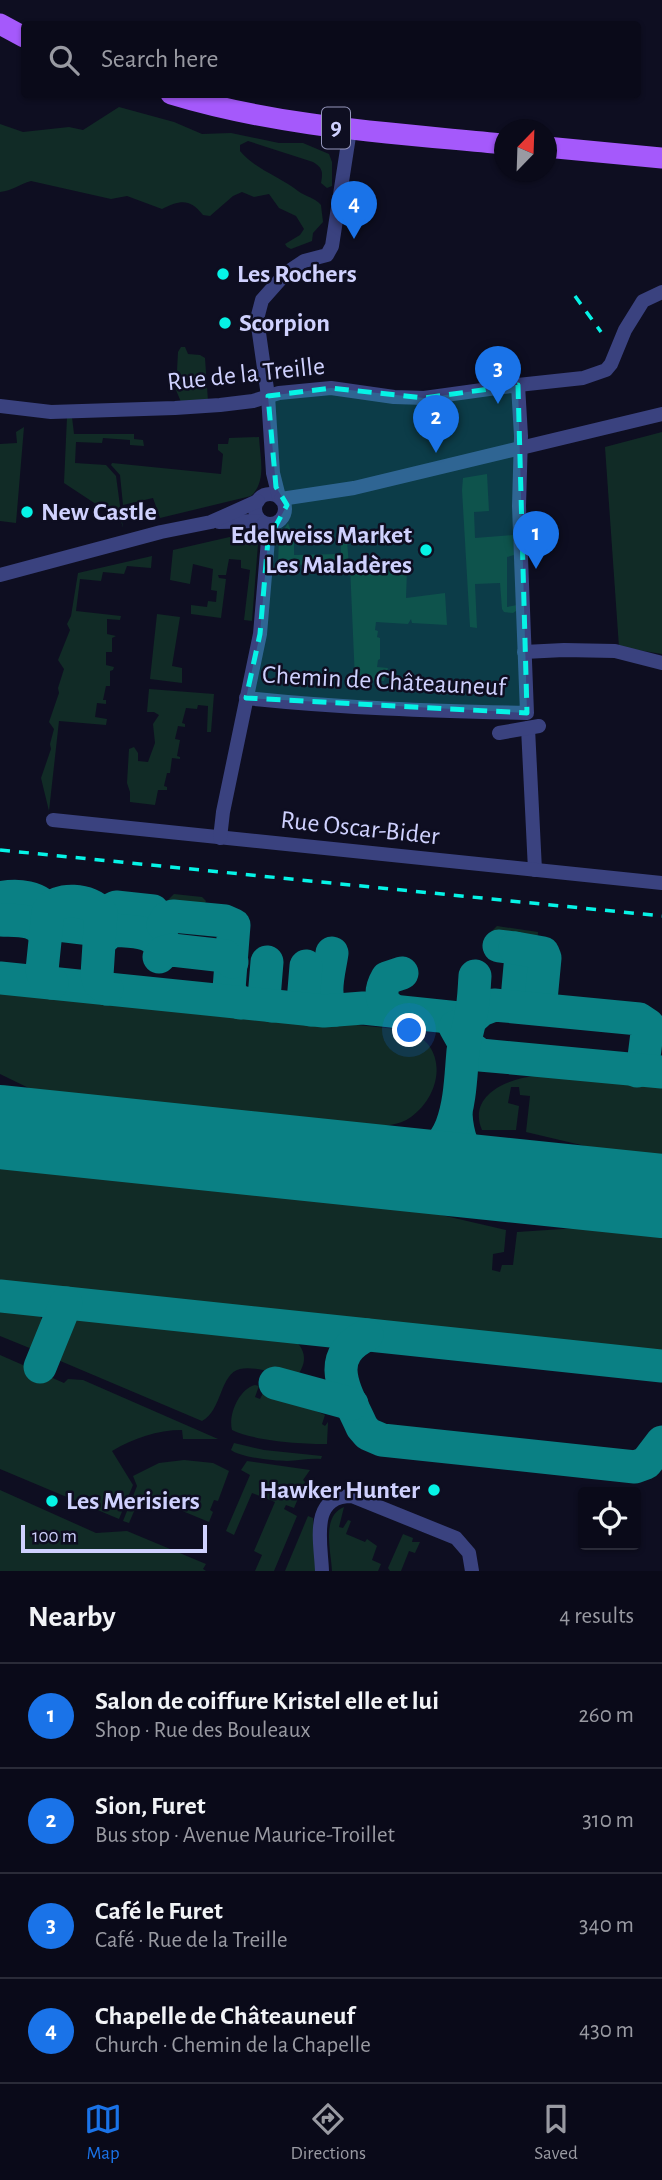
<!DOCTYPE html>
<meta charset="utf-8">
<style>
:root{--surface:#0a0a19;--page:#181826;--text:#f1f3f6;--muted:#999aa2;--line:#2a2b38;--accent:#1a73e8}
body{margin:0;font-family:"Alegreya Sans",sans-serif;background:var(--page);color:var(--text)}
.controls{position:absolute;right:21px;bottom:21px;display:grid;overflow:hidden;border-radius:7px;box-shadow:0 2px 5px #0004}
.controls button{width:63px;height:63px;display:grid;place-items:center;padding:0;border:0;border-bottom:2px solid var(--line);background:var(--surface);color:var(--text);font:35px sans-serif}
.compass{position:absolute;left:494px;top:119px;width:63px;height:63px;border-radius:50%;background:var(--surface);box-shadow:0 2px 5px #0004;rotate:23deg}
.scale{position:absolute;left:21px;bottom:18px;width:186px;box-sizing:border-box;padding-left:7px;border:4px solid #cfd1fe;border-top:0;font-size:19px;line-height:24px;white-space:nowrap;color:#cfd1fe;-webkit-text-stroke:5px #0e0e21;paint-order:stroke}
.you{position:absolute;left:410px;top:1031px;width:24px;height:24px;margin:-18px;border:5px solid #fff;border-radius:50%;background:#1a73e8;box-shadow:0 0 0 10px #1a73e833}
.badge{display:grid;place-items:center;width:46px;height:46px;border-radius:50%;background:var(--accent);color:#fff;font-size:23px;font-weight:700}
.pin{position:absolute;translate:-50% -58px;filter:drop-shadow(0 2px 4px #0008)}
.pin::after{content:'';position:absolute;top:37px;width:24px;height:21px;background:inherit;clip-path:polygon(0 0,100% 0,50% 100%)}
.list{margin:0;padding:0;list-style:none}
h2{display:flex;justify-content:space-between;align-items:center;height:91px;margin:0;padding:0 28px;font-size:30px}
h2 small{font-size:23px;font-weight:400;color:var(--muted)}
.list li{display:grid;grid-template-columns:46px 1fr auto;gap:21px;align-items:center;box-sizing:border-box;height:105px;padding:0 28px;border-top:2px solid var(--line)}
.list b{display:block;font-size:26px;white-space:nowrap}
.list p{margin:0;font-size:23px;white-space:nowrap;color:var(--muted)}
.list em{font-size:23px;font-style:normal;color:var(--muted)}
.icon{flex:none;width:38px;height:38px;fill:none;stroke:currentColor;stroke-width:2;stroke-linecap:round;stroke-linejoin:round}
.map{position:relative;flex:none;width:662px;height:1571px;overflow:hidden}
.search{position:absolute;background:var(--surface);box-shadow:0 2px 5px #0004;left:21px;right:21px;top:21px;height:77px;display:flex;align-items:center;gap:18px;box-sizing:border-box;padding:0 24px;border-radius:7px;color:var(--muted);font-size:26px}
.sheet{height:511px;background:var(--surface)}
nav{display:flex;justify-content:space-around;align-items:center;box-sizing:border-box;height:98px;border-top:2px solid var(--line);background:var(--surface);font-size:19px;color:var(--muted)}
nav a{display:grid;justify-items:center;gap:4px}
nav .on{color:var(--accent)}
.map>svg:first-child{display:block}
.green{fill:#112b26}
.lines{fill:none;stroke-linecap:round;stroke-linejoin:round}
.taxiway{stroke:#0a8084;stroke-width:33}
.runway{stroke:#0a8084;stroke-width:84}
.street{stroke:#3a427f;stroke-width:14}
.primary{stroke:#a559fb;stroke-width:21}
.rail{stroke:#06f3e6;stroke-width:3.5;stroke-dasharray:10 9;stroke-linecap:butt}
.marked{fill:#06f3e6;fill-opacity:0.2;stroke:#06f3e6;stroke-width:5;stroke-dasharray:14 9;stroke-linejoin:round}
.poi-dot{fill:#06f3e6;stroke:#0e0e21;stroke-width:2.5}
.labels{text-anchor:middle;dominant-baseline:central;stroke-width:5;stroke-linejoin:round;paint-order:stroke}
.shield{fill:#0e0e21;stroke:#9596bc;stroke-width:2}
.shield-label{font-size:24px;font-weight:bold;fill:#cfd1fe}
.poi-label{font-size:26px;font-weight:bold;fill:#cfd1fe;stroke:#0e0e21;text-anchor:start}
.street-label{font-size:26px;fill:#cfd1fe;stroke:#0e0e21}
</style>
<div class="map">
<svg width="662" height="1571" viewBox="0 0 662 1571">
<rect width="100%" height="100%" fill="#0e0e21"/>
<g class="green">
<path d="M119,107l55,15 28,12 29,-1 48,10h24l26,11 3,8v24l-5,2 -6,-5c2,-11 2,-15 -8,-21l-65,-21 -8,4v6c16,19 39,25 58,40 8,6 16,6 23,14l2,17 -10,11 -1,8 -21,8 -4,-2 -2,-3 15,-9 4,-6 -8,-13 -17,-8 -10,-14 -15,3 -12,-5 -9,4 -23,20 -7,-1c-13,-17 -23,-15 -41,-6l-35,-13 -16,3 -80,-18c-11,3 -19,10 -31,11v-68l23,8 46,-5 14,3z"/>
<polygon points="181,347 185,347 188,354 200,355 205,358 208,401 181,402 176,390 178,352"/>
<polygon points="67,417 72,417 74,434 134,434 134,439 143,440 144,446 130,445 130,440 103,438 102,443 76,442 75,463 106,465 116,476 123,528 118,510 108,512 64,483"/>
<polygon points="24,427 16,523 0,521 0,444 17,443 16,432"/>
<polygon points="662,432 662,654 619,647 605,447"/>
<path d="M259,437c1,20 8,44 -8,59l-91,22 -7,-20 -30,7 -3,-30 -9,-10 1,-2 109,11 2,-20 -5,-4v-6h10l1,-6z"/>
<polygon points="487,474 489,511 474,512 475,538 513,535 514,555 507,557 507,607 517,605 516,611 513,613 504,612 502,609 500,583 475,584 477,628 470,627 462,490 463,478"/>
<polygon points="288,523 294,541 294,555 341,554 340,529 346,528 349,566 278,564 279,538"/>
<polygon points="247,533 258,544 252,621 244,620 250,570 241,568 241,560 229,559 226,575 218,575 219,578 226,579 221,618 191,614 191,605 207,607 208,601 216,602 217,591 211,590 213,569 193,564 190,584 170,580 173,550"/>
<polygon points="152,556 151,568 127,566 124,574 103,572 101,581 80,579 76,611 121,616 120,620 107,619 107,634 116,636 112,638 112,652 106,652 106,665 114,667 113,670 110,671 110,686 106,686 103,700 106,700 106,704 97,703 95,717 107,719 106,725 59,721 49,811 41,778 51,749 50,744 54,729 49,722 59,693 58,688 64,669 58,660 70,630 67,624 71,616 78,573"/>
<polygon points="350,566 407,569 406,598 445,593 447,625 412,623 411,619 408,624 376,622 375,630 378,631 377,637 380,638 380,659 378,660 377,667 388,668 384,681 355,680"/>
<polygon points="157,614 180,617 172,666 182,668 182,683 150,679"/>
<polygon points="149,689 214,694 211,732 207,732 208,706 198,705 197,709 186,708 182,723 185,724 185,727 178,726 175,739 180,740 177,756 180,757 180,759 172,758 170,773 167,773 164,786 167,787 167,790 158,790 155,805 130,802 130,792 127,783 129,749 134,747 138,753 138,761 148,762 155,743 153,724 159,715 154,712 147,712"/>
<polygon points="174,894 202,897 206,901 202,911 169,907 168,900"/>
<polygon points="497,926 538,932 537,946 493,941 492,931"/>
<path d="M14,990l392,40c43,14 37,64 5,87 -12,9 -29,9 -43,10l-327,-33 -41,-20v-82z"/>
<path d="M536,1076l126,11v71l-64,-7v-2l-72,-17 4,-36 -10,-1 -1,-8h-8l-3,16 11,3 -3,24h-34c-15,-35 27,-52 54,-54z"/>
<polygon points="0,1165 411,1208 506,1230 504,1252 493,1254 492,1270 500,1272 502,1265 513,1265 517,1232 593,1227 662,1234 662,1356 0,1287"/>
<polygon points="0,1306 35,1310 39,1313 43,1322 32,1349 0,1336"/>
<path d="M81,1315l207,22c18,8 21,25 8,40 -15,-1 -41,-12 -56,-8 -20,4 -18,42 -38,52l-144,-61 17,-38z"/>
<path d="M0,1355l64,28 4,-4 15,1 135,59h-35l-1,-9c-25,0 -48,8 -70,21l21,34 -14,34 -119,-50z"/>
<path d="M255,1385l4,1 -4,11 5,2 5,-10 60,26 -3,9 3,2 3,-4 -1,22c-25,0 -73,-3 -95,-14 -4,-15 7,-41 23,-45z"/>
<path d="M234,1443l30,7 58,6 -1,3c-12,-1 -23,2 -34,2 -14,0 -47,-4 -56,-11z"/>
<polygon points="184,1460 213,1463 229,1471 218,1501 214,1500 210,1510 213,1512 209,1522 151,1498 147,1506 138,1502 129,1523 123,1521 137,1486 133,1476 159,1463"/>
<polygon points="247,1461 310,1470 303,1480 305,1482 294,1508 286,1505 284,1509 297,1516 274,1571 255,1571 262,1555 254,1551 275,1502 252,1493 234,1535 226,1531 250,1475 241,1470"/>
<polygon points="0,1490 96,1533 127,1531 206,1564 203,1569 206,1571 0,1571"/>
<path d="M344,1507l-5,20 4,1 5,-8 3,1 -5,13 19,8 2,-3 10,7 -5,14 9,4 -3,7h-46c-1,-20 -11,-55 12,-64z"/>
<polygon points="308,1516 313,1518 316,1571 285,1571"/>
<polygon points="403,1534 413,1538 412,1542 420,1542 415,1553 409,1551 401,1571 390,1571 388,1568"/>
</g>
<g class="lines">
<g class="taxiway">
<path d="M0,898c16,-4 41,-2 48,14"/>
<polyline points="103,917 108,911 116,907 153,911 162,921 161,941"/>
<path d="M0,920c16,1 37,-2 45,15l6,-7 7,-3 33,4 7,5 3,6 11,-10c17,2 42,-1 49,18"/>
<polyline points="163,925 167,918 173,916 225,921 234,925 229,989 234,998 240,1003"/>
<polyline points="499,946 515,948 521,955 517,999 510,1005"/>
<polyline points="515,948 543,953 545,958 541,1000 533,1008"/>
<path d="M332,953c-2,16 -12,47 3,57"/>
<polyline points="159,957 164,952 172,950 225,956 232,962"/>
<polyline points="267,962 264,998 272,1006"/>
<polyline points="306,966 303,1002 311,1010"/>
<polyline points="0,978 324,1011 363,1008 459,1018 475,1013"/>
<path d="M52,983l-8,-6 -2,-7 6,-58c8,-16 43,-13 53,1l-4,62 2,7 8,7"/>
<path d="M394,1011c-14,-9 -15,-19 -7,-33l15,-5"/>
<polyline points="470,1020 481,1010 494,1005 639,1019 648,1025 643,1065 637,1071"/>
<polyline points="455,1027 464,1043 480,1055 662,1072"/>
<path d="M456,1114c3,53 31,62 78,69"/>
<polyline points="0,1118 19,1126 40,1132"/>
<path d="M369,1166c13,0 26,1 39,-2 53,-12 51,-70 55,-113 2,-13 6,-24 8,-37 3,-12 3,-25 4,-38"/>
<polyline points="0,1296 662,1366"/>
<path d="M367,1335c-46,23 -20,58 -5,92l6,7 14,6 253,27 11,-4 16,-21"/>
<polyline points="40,1367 66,1303"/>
<polyline points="275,1383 352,1404"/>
</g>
<polyline class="runway" points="0,1127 662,1196"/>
<g class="street">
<polyline points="518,385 583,378 606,370 611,364 625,330 643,301 662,292"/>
<path d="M0,406l51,6 124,-4 45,-3 33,-4 26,-8 52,-5 63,9 30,1 94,-13 3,51 -2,70 8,207c-94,-2 -188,-5 -281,-15"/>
<circle cx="270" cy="509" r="15"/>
<polyline points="279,497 273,473 268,396 257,319 262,300 286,273 304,261 327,255 332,246 350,130"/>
<polyline points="281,499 354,488 662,414"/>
<polyline points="219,522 261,521"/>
<polyline points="0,575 161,532 211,522 258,501"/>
<polyline points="524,652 564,650 615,651 662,663"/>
<polyline points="528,728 535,870"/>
<polyline points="499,733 539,726"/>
<polyline points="53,820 662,883"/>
<polyline points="220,838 223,812 260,634 268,540 264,523"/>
<path d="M322,1571c-1,-29 -13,-75 30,-75l104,42 13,15 3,18"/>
</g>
<g class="primary">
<polyline points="0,24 24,37"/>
<path d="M171,94c108,33 221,39 333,50"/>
<polyline points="546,147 662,158"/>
</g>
<g class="rail">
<polyline points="575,296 601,332"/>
<polyline points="0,850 662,916"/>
</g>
</g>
<path class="marked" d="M518,385l9,328 -281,-15 14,-64 8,-94 19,-35 -11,-18 -8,-91 63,-8 93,10z"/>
<g class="poi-dot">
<circle cx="223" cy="274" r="7"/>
<circle cx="225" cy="323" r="7"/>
<circle cx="27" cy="512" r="7"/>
<circle cx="426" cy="550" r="7"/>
<circle cx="434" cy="1490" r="7"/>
<circle cx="52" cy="1501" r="7"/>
</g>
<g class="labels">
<rect class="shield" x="322" y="107.5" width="28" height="41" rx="5"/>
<g class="shield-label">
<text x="336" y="128">9</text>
</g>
<g class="poi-label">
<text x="237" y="274">Les Rochers</text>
<text x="239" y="323">Scorpion</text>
<text x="41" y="512">New Castle</text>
<text x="412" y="535" text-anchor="end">Edelweiss Market<tspan x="412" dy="30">Les Maladères</tspan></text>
<text x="420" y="1490" text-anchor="end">Hawker Hunter</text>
<text x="66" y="1501">Les Merisiers</text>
</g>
<g class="street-label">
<text transform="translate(246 374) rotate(-6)">Rue de la Treille</text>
<text transform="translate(384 681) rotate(3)">Chemin de Châteauneuf</text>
<text transform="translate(360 828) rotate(6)">Rue Oscar-Bider</text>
</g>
</g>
</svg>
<div class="controls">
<button><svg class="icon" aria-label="locate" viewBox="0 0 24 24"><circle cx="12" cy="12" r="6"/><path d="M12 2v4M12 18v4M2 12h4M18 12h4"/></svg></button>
</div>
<svg class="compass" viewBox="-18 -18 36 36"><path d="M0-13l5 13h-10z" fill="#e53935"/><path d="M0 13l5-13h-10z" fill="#999aa2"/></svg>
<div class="scale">100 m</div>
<div class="you"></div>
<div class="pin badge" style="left:536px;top:569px">1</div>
<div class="pin badge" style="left:436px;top:453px">2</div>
<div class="pin badge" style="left:498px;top:404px">3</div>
<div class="pin badge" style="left:354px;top:239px">4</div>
<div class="search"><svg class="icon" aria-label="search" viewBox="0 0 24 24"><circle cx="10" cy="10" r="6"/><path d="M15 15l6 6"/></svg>Search here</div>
</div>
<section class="sheet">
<h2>Nearby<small>4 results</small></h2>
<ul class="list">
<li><span class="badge">1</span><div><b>Salon de coiffure Kristel elle et lui</b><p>Shop · Rue des Bouleaux</p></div><em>260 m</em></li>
<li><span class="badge">2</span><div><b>Sion, Furet</b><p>Bus stop · Avenue Maurice-Troillet</p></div><em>310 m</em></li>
<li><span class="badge">3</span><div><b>Café le Furet</b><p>Café · Rue de la Treille</p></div><em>340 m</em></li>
<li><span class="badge">4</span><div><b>Chapelle de Châteauneuf</b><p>Church · Chemin de la Chapelle</p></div><em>430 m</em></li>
</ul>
</section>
<nav>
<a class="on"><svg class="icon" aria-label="map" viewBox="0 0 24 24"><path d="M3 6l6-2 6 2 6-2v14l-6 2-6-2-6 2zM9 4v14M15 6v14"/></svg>Map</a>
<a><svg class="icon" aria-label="directions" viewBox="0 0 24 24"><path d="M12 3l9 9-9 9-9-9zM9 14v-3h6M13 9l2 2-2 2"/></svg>Directions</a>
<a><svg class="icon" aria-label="saved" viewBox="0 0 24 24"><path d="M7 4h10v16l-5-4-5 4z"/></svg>Saved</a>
</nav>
